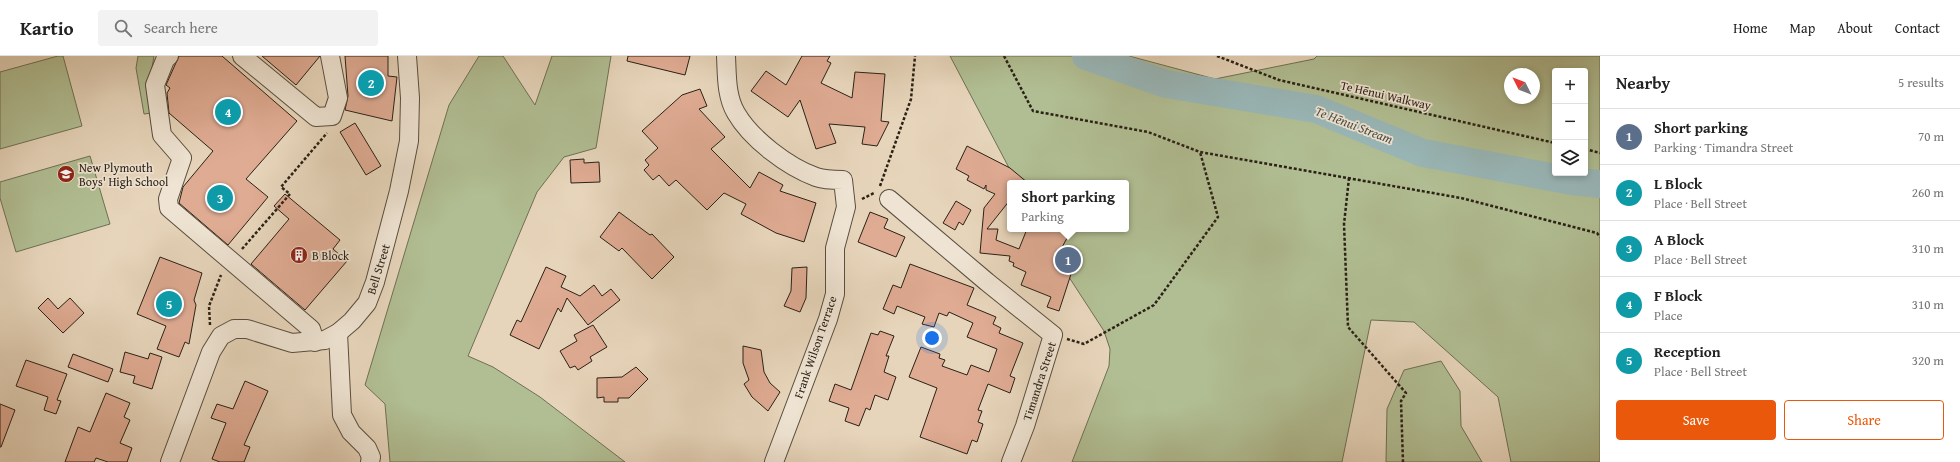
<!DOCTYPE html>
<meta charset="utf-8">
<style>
:root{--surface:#fff;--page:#f2f2f2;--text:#222;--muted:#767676;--line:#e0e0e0;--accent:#ea580c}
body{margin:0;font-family:"Gentium Book Plus",serif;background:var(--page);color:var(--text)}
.controls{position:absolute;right:12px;top:12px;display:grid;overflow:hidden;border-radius:4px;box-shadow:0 2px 6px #0003}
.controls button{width:36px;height:36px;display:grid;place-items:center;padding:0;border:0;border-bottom:1px solid var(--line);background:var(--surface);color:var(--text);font:20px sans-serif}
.compass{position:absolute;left:1504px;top:12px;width:36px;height:36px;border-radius:50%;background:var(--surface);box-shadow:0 2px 6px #0003;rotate:312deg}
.you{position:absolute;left:932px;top:282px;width:14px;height:14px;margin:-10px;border:3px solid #fff;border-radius:50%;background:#1a73e8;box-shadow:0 0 0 6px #1a73e833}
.badge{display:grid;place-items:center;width:26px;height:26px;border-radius:50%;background:var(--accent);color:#fff;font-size:13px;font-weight:700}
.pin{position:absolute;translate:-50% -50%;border:2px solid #fff;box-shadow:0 1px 4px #0006}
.popup{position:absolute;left:1007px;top:124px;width:122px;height:52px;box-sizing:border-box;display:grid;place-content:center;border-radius:4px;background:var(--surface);filter:drop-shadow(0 1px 3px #0005);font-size:13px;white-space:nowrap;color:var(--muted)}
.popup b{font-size:15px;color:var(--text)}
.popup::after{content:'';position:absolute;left:50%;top:100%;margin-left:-8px;border:8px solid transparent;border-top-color:var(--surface)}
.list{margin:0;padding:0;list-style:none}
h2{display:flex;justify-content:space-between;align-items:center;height:52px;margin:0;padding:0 16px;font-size:17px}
h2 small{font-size:13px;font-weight:400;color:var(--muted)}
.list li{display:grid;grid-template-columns:26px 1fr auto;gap:12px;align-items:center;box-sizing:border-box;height:56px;padding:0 16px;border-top:1px solid var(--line)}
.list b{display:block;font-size:15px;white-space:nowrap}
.list p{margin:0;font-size:13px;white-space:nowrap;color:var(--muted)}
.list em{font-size:13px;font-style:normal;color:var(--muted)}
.actions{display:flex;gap:8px;padding:12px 16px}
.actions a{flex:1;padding:9px 0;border:1px solid var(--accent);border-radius:4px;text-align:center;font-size:14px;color:var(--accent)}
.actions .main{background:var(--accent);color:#fff}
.icon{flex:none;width:22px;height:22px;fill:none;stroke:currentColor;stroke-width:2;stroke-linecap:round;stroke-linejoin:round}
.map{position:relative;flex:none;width:1600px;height:406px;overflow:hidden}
header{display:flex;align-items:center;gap:24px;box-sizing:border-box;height:56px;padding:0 20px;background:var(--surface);border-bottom:1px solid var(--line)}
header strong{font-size:19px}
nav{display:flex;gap:22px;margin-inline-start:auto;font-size:14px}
.search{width:280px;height:36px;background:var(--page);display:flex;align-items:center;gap:10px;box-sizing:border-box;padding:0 14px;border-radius:4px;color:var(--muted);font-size:15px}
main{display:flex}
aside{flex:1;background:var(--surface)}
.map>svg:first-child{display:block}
.green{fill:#b1be93;stroke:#6e7054;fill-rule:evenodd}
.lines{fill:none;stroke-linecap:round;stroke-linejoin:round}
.river{stroke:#99b7b8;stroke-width:28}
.building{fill:#dfab93;stroke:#2a2116}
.minor-casing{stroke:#594e3f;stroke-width:20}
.path{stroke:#2a2116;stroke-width:2.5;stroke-dasharray:3 2;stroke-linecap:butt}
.minor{stroke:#efe4d3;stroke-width:18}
.labels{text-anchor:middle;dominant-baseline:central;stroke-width:3.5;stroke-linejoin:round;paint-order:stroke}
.street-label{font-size:12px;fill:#2a2116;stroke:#efe4d3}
.poi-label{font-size:12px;fill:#2a2116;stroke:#efe4d3;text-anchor:start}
.water-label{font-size:13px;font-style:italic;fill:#4b4e47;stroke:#efe4d3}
</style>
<header>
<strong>Kartio</strong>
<div class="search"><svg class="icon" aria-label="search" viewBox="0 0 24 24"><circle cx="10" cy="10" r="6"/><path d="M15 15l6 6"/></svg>Search here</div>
<nav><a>Home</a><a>Map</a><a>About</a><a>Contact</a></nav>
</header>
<main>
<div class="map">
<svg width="1600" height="406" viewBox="0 0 1600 406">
<rect width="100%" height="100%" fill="#e7d5bb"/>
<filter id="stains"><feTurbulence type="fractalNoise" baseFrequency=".005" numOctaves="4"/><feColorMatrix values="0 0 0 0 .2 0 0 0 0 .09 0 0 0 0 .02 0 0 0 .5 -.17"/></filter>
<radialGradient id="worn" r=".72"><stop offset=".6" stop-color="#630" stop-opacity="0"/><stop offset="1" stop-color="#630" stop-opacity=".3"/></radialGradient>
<g class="green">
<polygon points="58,0 63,0 82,70 0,93 0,16"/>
<polygon points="138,0 154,0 149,29 152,57 144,58 136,12"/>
<polygon points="479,0 503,0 535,49 552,0 611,0 596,92 564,101 537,136 468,300 493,311 540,341 625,406 390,406 385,348 365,329 449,49"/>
<path d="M950,0h179l86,23 99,-20 3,-3h283v406h-89l-13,-65 -84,-75 -43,-2 -29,142h-270l37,-96 1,-17 -6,-18 -52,-80 -11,-22h85v-46h-109zM1555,15h30v102h-30zM1510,18h24v24h-24z"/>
<polygon points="90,100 110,168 16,196 0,142 0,126"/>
<polygon points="1441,305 1460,335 1461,370 1482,406 1386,406 1387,353 1404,314"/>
</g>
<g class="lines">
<polyline class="river" points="1086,0 1166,28 1316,53 1423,97 1572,125 1600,128"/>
</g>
<g class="building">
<polygon points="179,0 222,0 297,65 246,123 268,141 228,189 179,147 183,131 213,95 169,57 167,37 170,32 166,29"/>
<polygon points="262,0 320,0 296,29"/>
<polygon points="345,0 388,0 388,20 397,21 392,65 345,54 348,40"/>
<polygon points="628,0 690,0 685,19 627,5"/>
<polygon points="802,0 830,0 827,5 831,7 821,27 852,42 855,16 885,18 881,65 889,66 877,90 862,88 865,71 829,68 836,87 816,93 800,44 788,61 751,35 766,15 786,29"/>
<polygon points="700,33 707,50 699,53 725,81 711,93 750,132 759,116 783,129 780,135 816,147 804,186 776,177 741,158 746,148 724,137 707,154 676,124 669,130 659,119 653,124 644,114 649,109 645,104 658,92 642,75 682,39"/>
<polygon points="355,67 381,110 366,119 340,76"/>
<polygon points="967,90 1010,112 1028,127 1010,127 1010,144 987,173 998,173 996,184 1019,193 1027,173 1072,173 1055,204 1068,209 1066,213 1072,215 1059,255 1047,251 1051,241 1021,229 1026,216 1013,210 1014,207 1009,205 1010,200 980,197 984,152 995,138 986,134 986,129 984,133 967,124 969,120 956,113"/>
<polygon points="584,103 584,107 599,106 600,126 571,127 570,104"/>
<polygon points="285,138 340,184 333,193 347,205 305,254 251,208 289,163 274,150"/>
<polygon points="956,145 971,154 963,169 959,166 955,174 943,167"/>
<polygon points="619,156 650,179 652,178 674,201 652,223 622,192 619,195 600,181"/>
<polygon points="870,156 888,163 884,172 905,181 896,201 858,186"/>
<polygon points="160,201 202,217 194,244 196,249 189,288 185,286 179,301 157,293 166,270 137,258"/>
<polygon points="910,208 974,232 967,249 996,261 993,268 1001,272 999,277 1023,287 1010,320 1015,322 1010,337 988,328 978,354 982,355 978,366 983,368 977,386 972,384 967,398 920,381 937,332 909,321 921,291 940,298 939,302 945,304 942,310 967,319 971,309 989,316 997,293 967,281 973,267 949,256 947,260 939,257 934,271 922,268 925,261 897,250 894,258 883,253 893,229 901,232"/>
<polygon points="546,211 566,220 561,231 580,240 594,229 602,240 611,233 620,244 588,269 567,242 561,256 558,252 539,293 510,279 517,264 521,266"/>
<polygon points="807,211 806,242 800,256 784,250 791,235 792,212"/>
<polygon points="48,242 58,253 70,242 84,257 63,277 38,252"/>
<polygon points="593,269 607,291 590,301 592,305 578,314 575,310 570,312 560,295 577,285 574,279"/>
<polygon points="880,275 894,280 886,300 889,300 884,316 896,321 888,344 875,339 870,354 866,352 859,370 845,365 849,352 829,345 835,328 851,334 871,277 878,279"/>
<polygon points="743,290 761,294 764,316 770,327 780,336 768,355 752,341 744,328 749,324 743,307"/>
<polygon points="125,296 148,303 150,297 162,301 152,333 133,327 135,320 120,316"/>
<polygon points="73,298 113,313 108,326 68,311"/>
<polygon points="26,304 67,318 57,344 61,345 56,358 44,354 48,341 16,330"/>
<polygon points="636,311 648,323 629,342 618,342 618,346 604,346 604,341 597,342 597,322 622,321"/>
<polygon points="245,325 268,335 244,389 250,391 244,406 220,406 212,403 226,367 211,362 217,348 233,353"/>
<polygon points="106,337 130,347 124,361 130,364 120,387 132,392 127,406 108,406 96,402 94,406 65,406 78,371 90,376"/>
<polygon points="0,348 15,354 1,391 0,391"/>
</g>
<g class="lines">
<defs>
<g id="minor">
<polyline points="169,0 165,4 155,29 162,79 182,102 168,143 169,152 311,273 315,286"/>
<polyline points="242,0 316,61 332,60 338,42 330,0"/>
<path d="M726,0c1,19 0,40 10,57 15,26 52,54 80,64 8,3 19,3 27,3l3,27 -11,41v46l-7,25 -54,143"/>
<polyline points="889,143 987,226 1053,279 1025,370 1011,406"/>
<polyline points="338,277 342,359 351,376 367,392 371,401 370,406"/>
<polyline points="170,406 211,296 221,280 234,273 247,273 292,287 325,284 338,277 352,265 367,247 375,226 399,135 409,85 410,42 407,0"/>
</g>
</defs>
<use href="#minor" class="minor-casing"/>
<g class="path">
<polyline points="1004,0 1033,55 1148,76 1200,96 1461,142 1597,177 1600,181"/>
<polyline points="1217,0 1279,24 1555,87"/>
<polyline points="1585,93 1600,97"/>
<polyline points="1349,122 1344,168 1348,271 1406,337 1401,345 1403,406"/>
<polyline points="880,130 911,43 915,0"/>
<polyline points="862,143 874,137"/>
<polyline points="242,193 290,138 281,131 327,77"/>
<polyline points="210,269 209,250 221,219"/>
<polyline points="1067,283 1084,288 1154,249 1218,161 1200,96"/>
</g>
<use href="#minor" class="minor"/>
</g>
<defs>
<symbol id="school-disc" viewBox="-11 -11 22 22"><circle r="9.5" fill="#8f2418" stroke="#efe4d3"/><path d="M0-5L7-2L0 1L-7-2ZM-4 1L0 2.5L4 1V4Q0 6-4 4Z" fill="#fff"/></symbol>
<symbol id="building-disc" viewBox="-11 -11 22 22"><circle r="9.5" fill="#8f2418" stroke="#efe4d3"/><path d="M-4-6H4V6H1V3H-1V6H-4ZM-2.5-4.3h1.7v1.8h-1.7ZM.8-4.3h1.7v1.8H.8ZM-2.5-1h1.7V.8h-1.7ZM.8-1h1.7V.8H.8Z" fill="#fff"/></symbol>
</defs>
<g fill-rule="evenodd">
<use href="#school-disc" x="56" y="108" width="20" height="20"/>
<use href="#building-disc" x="289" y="189" width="20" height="20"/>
</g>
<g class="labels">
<g class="street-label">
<text transform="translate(1386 39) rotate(13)">Te Hēnui Walkway</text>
<text transform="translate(378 213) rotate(-73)">Bell Street</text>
<text transform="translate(815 291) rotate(-71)">Frank Wilson Terrace</text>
<text transform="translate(1039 325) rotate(-72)">Timandra Street</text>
</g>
<g class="poi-label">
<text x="79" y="111">New Plymouth<tspan x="79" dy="14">Boys' High School</tspan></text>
<text x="312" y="199">B Block</text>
</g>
<g class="water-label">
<text transform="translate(1354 69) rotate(21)">Te Hēnui Stream</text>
</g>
</g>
<rect width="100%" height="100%" filter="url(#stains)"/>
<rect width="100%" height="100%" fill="url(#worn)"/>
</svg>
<div class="controls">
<button>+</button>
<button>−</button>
<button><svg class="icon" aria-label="layers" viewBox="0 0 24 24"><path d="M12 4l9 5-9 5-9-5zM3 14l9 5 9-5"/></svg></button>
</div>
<svg class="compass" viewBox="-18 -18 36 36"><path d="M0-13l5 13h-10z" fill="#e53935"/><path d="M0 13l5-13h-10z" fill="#767676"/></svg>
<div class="you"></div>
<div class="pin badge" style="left:1068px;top:204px;background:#5c6f8a">1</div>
<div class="popup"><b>Short parking</b>Parking</div>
<div class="pin badge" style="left:371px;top:27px;background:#0f9aa8">2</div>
<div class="pin badge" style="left:220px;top:142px;background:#0f9aa8">3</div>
<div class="pin badge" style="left:228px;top:56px;background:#0f9aa8">4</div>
<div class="pin badge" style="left:169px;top:248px;background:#0f9aa8">5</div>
</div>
<aside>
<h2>Nearby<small>5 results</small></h2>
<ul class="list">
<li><span class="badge" style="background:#5c6f8a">1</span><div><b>Short parking</b><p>Parking · Timandra Street</p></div><em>70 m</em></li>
<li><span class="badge" style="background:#0f9aa8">2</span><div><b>L Block</b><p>Place · Bell Street</p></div><em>260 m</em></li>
<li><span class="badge" style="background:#0f9aa8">3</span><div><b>A Block</b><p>Place · Bell Street</p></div><em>310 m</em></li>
<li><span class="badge" style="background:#0f9aa8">4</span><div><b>F Block</b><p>Place</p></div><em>310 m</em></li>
<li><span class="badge" style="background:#0f9aa8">5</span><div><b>Reception</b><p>Place · Bell Street</p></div><em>320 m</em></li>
</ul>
<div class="actions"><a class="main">Save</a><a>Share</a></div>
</aside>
</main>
